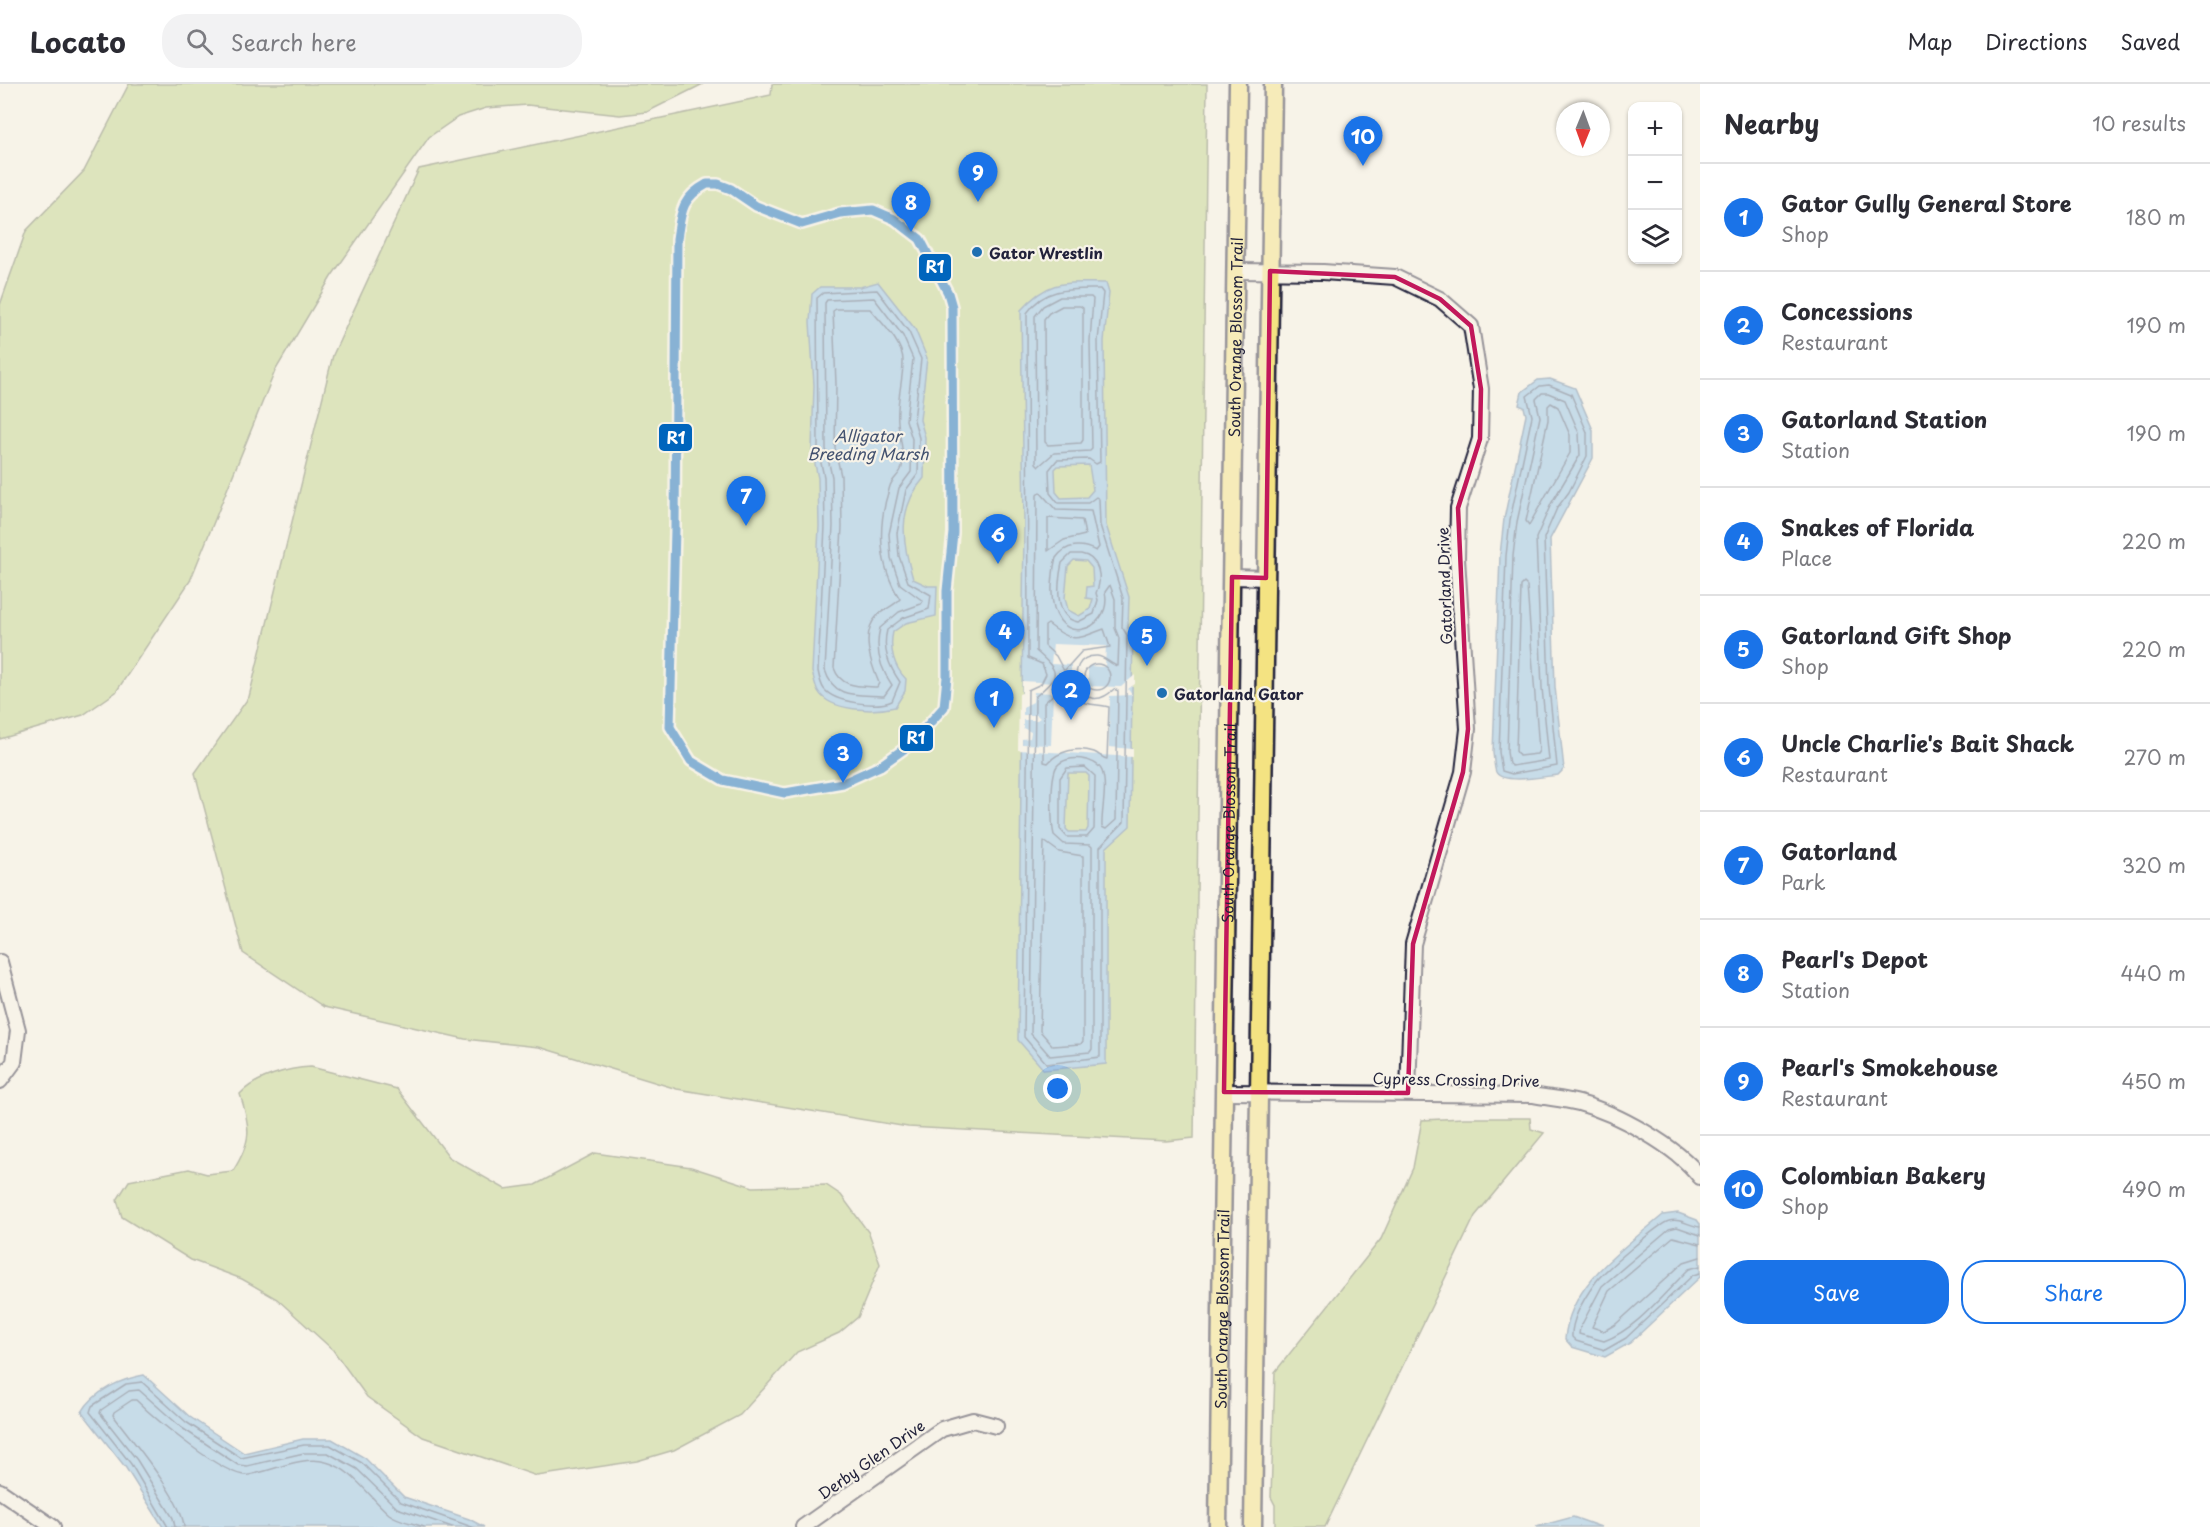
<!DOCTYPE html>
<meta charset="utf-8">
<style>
:root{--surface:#fff;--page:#f2f2f3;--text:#2b2b33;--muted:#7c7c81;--line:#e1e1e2;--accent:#1a73e8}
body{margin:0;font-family:"Playpen Sans",sans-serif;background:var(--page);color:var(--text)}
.controls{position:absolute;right:18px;top:18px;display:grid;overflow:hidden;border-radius:12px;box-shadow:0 2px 4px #0004}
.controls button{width:54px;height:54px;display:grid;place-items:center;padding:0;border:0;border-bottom:2px solid var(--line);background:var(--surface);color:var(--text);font:30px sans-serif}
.compass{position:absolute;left:1556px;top:18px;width:54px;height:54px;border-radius:50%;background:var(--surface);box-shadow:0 2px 4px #0004;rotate:181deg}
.you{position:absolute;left:1058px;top:1005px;width:21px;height:21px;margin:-15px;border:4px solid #fff;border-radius:50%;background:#1a73e8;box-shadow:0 0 0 9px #1a73e833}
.badge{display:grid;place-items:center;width:39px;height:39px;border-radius:50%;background:var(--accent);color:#fff;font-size:20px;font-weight:700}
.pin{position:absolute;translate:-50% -50px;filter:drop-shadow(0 2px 3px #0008)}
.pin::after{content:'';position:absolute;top:32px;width:21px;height:18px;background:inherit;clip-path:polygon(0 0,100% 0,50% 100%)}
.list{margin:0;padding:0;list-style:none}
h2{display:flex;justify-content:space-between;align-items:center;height:78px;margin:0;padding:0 24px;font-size:26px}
h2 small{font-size:20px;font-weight:400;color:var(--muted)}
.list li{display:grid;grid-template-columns:39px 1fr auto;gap:18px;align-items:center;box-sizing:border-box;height:108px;padding:0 24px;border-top:2px solid var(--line)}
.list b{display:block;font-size:22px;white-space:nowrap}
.list p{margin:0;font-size:20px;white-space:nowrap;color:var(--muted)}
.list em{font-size:20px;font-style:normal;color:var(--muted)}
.actions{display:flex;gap:12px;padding:18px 24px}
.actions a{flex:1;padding:14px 0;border:2px solid var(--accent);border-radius:24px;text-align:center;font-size:21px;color:var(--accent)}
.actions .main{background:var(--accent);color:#fff}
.icon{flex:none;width:33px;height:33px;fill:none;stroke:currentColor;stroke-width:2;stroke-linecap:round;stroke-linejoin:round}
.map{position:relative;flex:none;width:1700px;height:1443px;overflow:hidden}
header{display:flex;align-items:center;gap:36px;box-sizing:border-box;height:84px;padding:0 30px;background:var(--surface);border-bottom:2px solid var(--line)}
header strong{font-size:28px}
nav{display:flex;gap:33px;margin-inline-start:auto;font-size:21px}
.search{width:420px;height:54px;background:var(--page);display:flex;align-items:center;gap:15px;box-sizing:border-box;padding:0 21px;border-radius:24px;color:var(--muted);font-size:22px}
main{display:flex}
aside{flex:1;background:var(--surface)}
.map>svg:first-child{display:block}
.green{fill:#bdd38a;stroke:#707a62;stroke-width:1.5}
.water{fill:#8cc0e9;stroke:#6281a3;stroke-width:1.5;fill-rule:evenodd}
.pier{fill:#f7f3e8;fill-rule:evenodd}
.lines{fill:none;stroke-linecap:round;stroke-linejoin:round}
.shore{stroke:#4c6181;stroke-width:1.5}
.minor-casing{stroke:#22223b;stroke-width:18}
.major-casing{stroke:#22223b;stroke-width:21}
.minor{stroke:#f7f3e8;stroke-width:14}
.major{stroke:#f4e382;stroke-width:16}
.rail-1-casing{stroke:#f7f3e8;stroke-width:14}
.rail-1{stroke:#0065bd;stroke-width:9}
.marked{fill:none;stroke:#c2185b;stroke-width:4.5;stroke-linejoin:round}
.poi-dot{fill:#1f6fb2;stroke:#f7f3e8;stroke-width:2}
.labels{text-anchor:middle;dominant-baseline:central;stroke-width:4.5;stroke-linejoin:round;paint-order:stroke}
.poi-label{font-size:15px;font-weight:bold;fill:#22223b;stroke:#f7f3e8;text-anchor:start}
.street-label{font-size:15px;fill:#22223b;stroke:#f7f3e8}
.water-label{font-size:16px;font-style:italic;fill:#42516f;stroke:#f7f3e8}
.line-badge{stroke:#f7f3e8;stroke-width:2}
.badge-label{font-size:16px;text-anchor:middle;font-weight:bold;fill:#fff}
</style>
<header>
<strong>Locato</strong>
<div class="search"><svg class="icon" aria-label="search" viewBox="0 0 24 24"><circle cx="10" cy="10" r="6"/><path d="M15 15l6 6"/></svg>Search here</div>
<nav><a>Map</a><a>Directions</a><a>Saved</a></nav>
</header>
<main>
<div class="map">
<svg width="1700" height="1443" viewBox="0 0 1700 1443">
<rect width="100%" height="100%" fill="#f7f3e8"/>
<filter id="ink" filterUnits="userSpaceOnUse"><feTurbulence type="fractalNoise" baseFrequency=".0167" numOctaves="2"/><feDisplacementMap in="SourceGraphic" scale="12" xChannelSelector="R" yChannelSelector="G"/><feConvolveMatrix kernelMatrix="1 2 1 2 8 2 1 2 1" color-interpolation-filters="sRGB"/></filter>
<g filter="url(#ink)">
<g class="green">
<polygon points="129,0 703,0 647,28 620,31 527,21 486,24 458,33 429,53 331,193 275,287 190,497 116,608 83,631 0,655 0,221 26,147 84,87"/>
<polygon points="772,0 1207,0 1194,1054 1166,1057 908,1043 677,1005 539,963 465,955 324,923 243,869 195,689 249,613 333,271 419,85 771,11"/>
<path d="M311,983l86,22 53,69 55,31 30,-4 60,-32 96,14 62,20 73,-2 15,10 28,38 11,31 -22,53 -19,16 -42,19 -57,63 -66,35 -37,11 -100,15 -114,-39 -56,-40 -34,-47 -56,-51 -35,-20 -51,-19 -69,-43 -5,-17 12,-19 60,-12 18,5 26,-3c19,-30 18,-43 7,-77 16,-17 48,-26 71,-27z"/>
<polygon points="1464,1034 1530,1034 1531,1045 1544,1049 1475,1132 1325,1443 1275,1443 1275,1421 1271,1413 1275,1288 1381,1155 1413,1084 1422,1036"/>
</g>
<g class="water">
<path d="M878,198l37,47 12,29 -7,62 5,17 -1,41c-27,31 -22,64 -11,101l15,7h9l-1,30 -30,7 -13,9c-4,17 1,35 13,47l-1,12 -10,16c-20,5 -65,5 -77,-16 -3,-5 -4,-13 -6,-19l7,-146 -1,-48 -6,-28 2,-65 -4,-63 2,-28 8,-7h40z"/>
<path d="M1106,199l3,10 -5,48 2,184 23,72 -1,31h5l-3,198 -24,22v216l-62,6 -26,-30 6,-516 -3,-214c29,-32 45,-27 85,-27zM1089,381l4,25 -6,7 -26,1 -5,-6 -1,-23 3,-3zM1074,476l12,1 6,7 1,18 -6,1 -1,11 7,1 -3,10 -11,7 -11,-6 -3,-12 3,-32zM1068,689h18l3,3 -1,52 -2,4h-17l-3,-3z"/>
<path d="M1550,295l25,9 18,42v28l-43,81 5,148 9,82 -6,6c-12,1 -56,10 -62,-3 -2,-5 -2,-13 -3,-19l7,-198 4,-36 22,-104 -2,-8 -5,-2 3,-13 16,-12z"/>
<path d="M1678,1129l19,7 3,4v53l-70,66 -25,14 -33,-10 -7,-8c4,-55 59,-91 98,-124z"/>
<path d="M144,1291l46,42 54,36 59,-14h29l33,19 39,39 65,22 15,8h-321l-37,-59 -44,-56c12,-21 39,-33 62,-37z"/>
<polygon points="1573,1433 1601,1443 1536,1443"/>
</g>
<path class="pier" d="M1053,560l53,2 -1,21 -17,-1v20l33,1 14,-12v9l-7,5 4,6 -22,1 -1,51 24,2v8l-115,-7 1,-56 3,-1v-12l49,3v-19l-20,-1zM1034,608l19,1 -2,52 -29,-1v-5l8,-1 1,-6 -8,-4v-8h14l3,-2 -3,-3h-14v-8l10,-5z"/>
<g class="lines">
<g class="shore">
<path d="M1100,205l3,4 -5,48 2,121 -4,2 -7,-5 -32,1 -8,10 1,23 8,10h30l8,-6 3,2 1,26 23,73 -1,29 5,8 -3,187 -24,25v210l-53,7 -23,-27 4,-347 13,-6 5,-10 -4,-10 -14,-6 -1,-345c18,-26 44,-24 73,-24z"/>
<path d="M877,206l32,42 12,27 -7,61 5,18 -1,36 -12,16 -9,43 2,23 9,26 23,13 -2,14 -26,9 -16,12c-5,20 2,36 13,52l-8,19c-15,7 -57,2 -68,-12 -3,-4 -5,-13 -6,-18l7,-145 -1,-49 -6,-28 -1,-151 6,-5z"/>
<polygon points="1060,213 1091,213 1093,215 1090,257 1092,365 1090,367 1054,369 1039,382 1036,379 1035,232 1043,222"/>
<path d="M874,214l29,38 10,23 -7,61 6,19 -1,33 -12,16 -10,46 2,24 9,26 23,17 -2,3 -22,8 -19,16c-5,20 0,40 12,57l-8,11c-26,-2 -50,4 -59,-26l8,-144 -1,-49 -6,-28 -1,-146 2,-3z"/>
<polygon points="1062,222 1080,222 1083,224 1083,356 1081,359 1048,361 1045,358 1044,235 1049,229"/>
<path d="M836,225h34c11,13 34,35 33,53 0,20 -7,40 -5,60 1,15 7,29 4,45 -1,7 -10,12 -12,19 -13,39 -12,79 10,113 -6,7 -16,10 -23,17 -17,17 -6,48 2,67l-2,4c-18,-1 -36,1 -43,-19l8,-141 -1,-51 -6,-28 1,-64 -3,-73z"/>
<polygon points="1549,301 1571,310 1587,348 1587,372 1569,408 1557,424 1544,454 1549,603 1557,682 1512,690 1502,687 1499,668 1506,472 1510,436 1532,332 1527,312 1540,302"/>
<polygon points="1542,309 1548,309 1565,316 1579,349 1580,371 1551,420 1536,454 1542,604 1549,676 1512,682 1509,680 1507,668 1513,472 1517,438 1540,333 1536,315"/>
<polygon points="1551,319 1558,323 1570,351 1570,369 1529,441 1526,437 1548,336 1548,322"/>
<path d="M1040,408l16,18 35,1 8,36 -3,4c-15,-8 -30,-7 -40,7 -3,9 -3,18 -4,28 -3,67 62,47 53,6l5,-7 5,14v29l4,10 -1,28c-7,-1 -12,-9 -21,-10 -39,-1 -17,67 17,33l4,2 -2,129 -10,9 -4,-2c-1,-16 6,-40 0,-56 -6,-14 -36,-17 -45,-5 -7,10 -6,57 -3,69l10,9 26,1 2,2v202l-2,3 -40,4 -19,-22 4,-337c24,-22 27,-23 1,-46l1,-156z"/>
<polygon points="1048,434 1082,436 1085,451 1064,456 1048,467"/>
<path d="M1081,470c18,3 22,24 15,39l2,7 -4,14 -16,8c-25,-4 -20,-40 -16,-59l9,-9z"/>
<polygon points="1524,499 1527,502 1539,667 1537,670 1519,672 1516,667 1521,502"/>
<path d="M1048,540c26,20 28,15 56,5l6,18 -28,4 -18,20 -8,-15 -11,-10v-20z"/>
<circle cx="1097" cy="593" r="13"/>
<path d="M1062,596h4c9,29 21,22 43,27l-2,52c-5,-1 -8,-5 -13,-7 -16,-6 -36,-1 -46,11l-4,-1v-59l12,-11z"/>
<polygon points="1085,683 1095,692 1094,745 1087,753 1067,753 1060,745 1060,694 1067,684"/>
<polygon points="1044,757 1059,768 1083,772 1083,957 1081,960 1053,962 1040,947"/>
<path d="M1700,1143c-11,-1 -19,-9 -31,-6 -9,2 -68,52 -74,62 -10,14 -24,37 -23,54l4,4 29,9 21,-12 67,-63 7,-2"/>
<path d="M1700,1151l-23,-8 -8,2 -67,57 -22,42 -1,6 25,7c33,-12 60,-48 85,-72l11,-3"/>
<polyline points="1700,1160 1673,1153 1609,1207 1592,1243 1604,1247 1616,1240 1684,1178 1700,1173"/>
<polyline points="168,1443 131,1380 90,1328 92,1322 126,1300 142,1298 186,1338 241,1374 304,1361 330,1361 362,1379 401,1418 472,1443"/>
<polyline points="175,1443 173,1434 137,1376 100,1329 101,1326 129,1307 139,1306 182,1344 238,1381 247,1382 304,1369 328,1369 357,1385 397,1424 452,1443"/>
<path d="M184,1443c-1,-27 -54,-89 -71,-112l1,-3 18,-12h4c18,18 90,79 113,75 23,-4 54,-20 77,-13 27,7 43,35 63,52 9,7 24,9 35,13"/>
</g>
<defs>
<g id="minor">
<polyline points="1236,187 1323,188 1395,193 1440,215 1471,242 1481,305 1480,355 1458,424 1457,474 1468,645 1463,688 1413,860 1408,1009"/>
<polyline points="1232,493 1266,494"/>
<polyline points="0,878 18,946 14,978 0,997"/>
<path d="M1224,1008l309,3c15,3 31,4 46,8 37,10 98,43 121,74"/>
<polyline points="0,1407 53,1443"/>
<polyline points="803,1443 942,1345 973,1336 996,1342"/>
</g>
<g id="major">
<path id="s1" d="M1218,1443l20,-1443"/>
<polyline points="1253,1443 1273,0"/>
</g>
</defs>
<use href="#minor" class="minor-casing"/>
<use href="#major" class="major-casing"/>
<use href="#minor" class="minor"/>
<use href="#major" class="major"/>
<defs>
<path id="rail-1" d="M707,100h11l13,5 25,17 46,18 38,-11 33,-3 21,9 26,20 28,54 4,14 1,226 -6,58v86l-3,30 -33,37 -31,22 -37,17 -58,10 -62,-13 -32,-19 -21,-34 5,-198 2,-290c4,-27 4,-41 30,-55z"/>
</defs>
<use href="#rail-1" class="rail-1-casing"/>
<use href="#rail-1" class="rail-1"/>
</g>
</g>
<path d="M0 0H1700V1443H0ZM1270,187l125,6 45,22 31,27 10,63 -1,50 -22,69 10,221 -5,43 -50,172 -5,149 -184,-1 8,-515 34,1z" fill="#f7f3e8" fill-opacity=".55" fill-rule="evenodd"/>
<path class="marked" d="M1270,187l125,6 45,22 31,27 10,63 -1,50 -22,69 10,221 -5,43 -50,172 -5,149 -184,-1 8,-515 34,1z"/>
<g class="poi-dot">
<circle cx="977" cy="168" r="6"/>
<circle cx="1162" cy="609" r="6"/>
</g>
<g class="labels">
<g class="poi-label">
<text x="989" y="168">Gator Wrestlin</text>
<text x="1174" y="609">Gatorland Gator</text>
</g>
<g class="street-label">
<text stroke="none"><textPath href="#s1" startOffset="1190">South Orange Blossom Trail</textPath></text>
<text transform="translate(1444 502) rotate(-92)">Gatorland Drive</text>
<text stroke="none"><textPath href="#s1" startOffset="704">South Orange Blossom Trail</textPath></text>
<text transform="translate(1456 995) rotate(1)">Cypress Crossing Drive</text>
<text stroke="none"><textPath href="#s1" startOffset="218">South Orange Blossom Trail</textPath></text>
<text transform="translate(871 1375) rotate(-35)">Derby Glen Drive</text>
</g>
<g class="water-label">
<text x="868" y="351">Alligator<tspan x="868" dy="18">Breeding Marsh</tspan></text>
</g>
</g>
<g class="line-badge">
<rect x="918" y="169" width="34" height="29" rx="6" fill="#0065bd"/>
<rect x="658" y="339" width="35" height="29" rx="6" fill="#0065bd"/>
<rect x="899" y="640" width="35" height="28" rx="6" fill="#0065bd"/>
</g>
<g class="badge-label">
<text x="935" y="189">R1</text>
<text x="676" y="360">R1</text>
<text x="916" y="660">R1</text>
</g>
</svg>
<div class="controls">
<button>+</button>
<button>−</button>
<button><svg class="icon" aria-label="layers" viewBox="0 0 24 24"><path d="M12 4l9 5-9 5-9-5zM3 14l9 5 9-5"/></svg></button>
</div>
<svg class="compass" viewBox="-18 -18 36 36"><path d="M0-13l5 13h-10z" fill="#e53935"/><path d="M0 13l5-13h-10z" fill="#7c7c81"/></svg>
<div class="you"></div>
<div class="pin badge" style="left:994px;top:644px">1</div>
<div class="pin badge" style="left:1071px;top:636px">2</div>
<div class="pin badge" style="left:843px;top:699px">3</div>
<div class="pin badge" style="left:1005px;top:577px">4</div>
<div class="pin badge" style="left:1147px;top:582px">5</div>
<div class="pin badge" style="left:998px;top:480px">6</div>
<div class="pin badge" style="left:746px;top:442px">7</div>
<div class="pin badge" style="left:911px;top:148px">8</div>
<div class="pin badge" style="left:978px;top:118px">9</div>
<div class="pin badge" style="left:1363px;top:82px">10</div>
</div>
<aside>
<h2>Nearby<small>10 results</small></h2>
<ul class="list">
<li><span class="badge">1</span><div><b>Gator Gully General Store</b><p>Shop</p></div><em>180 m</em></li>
<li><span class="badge">2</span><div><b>Concessions</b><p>Restaurant</p></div><em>190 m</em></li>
<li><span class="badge">3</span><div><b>Gatorland Station</b><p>Station</p></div><em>190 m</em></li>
<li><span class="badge">4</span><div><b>Snakes of Florida</b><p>Place</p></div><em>220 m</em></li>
<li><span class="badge">5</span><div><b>Gatorland Gift Shop</b><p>Shop</p></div><em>220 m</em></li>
<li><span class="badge">6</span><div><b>Uncle Charlie's Bait Shack</b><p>Restaurant</p></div><em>270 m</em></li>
<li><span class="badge">7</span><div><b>Gatorland</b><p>Park</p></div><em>320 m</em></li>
<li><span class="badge">8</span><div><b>Pearl's Depot</b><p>Station</p></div><em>440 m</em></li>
<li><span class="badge">9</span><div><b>Pearl's Smokehouse</b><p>Restaurant</p></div><em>450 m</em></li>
<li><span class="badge">10</span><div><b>Colombian Bakery</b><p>Shop</p></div><em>490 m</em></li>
</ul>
<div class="actions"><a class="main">Save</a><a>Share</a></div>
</aside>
</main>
